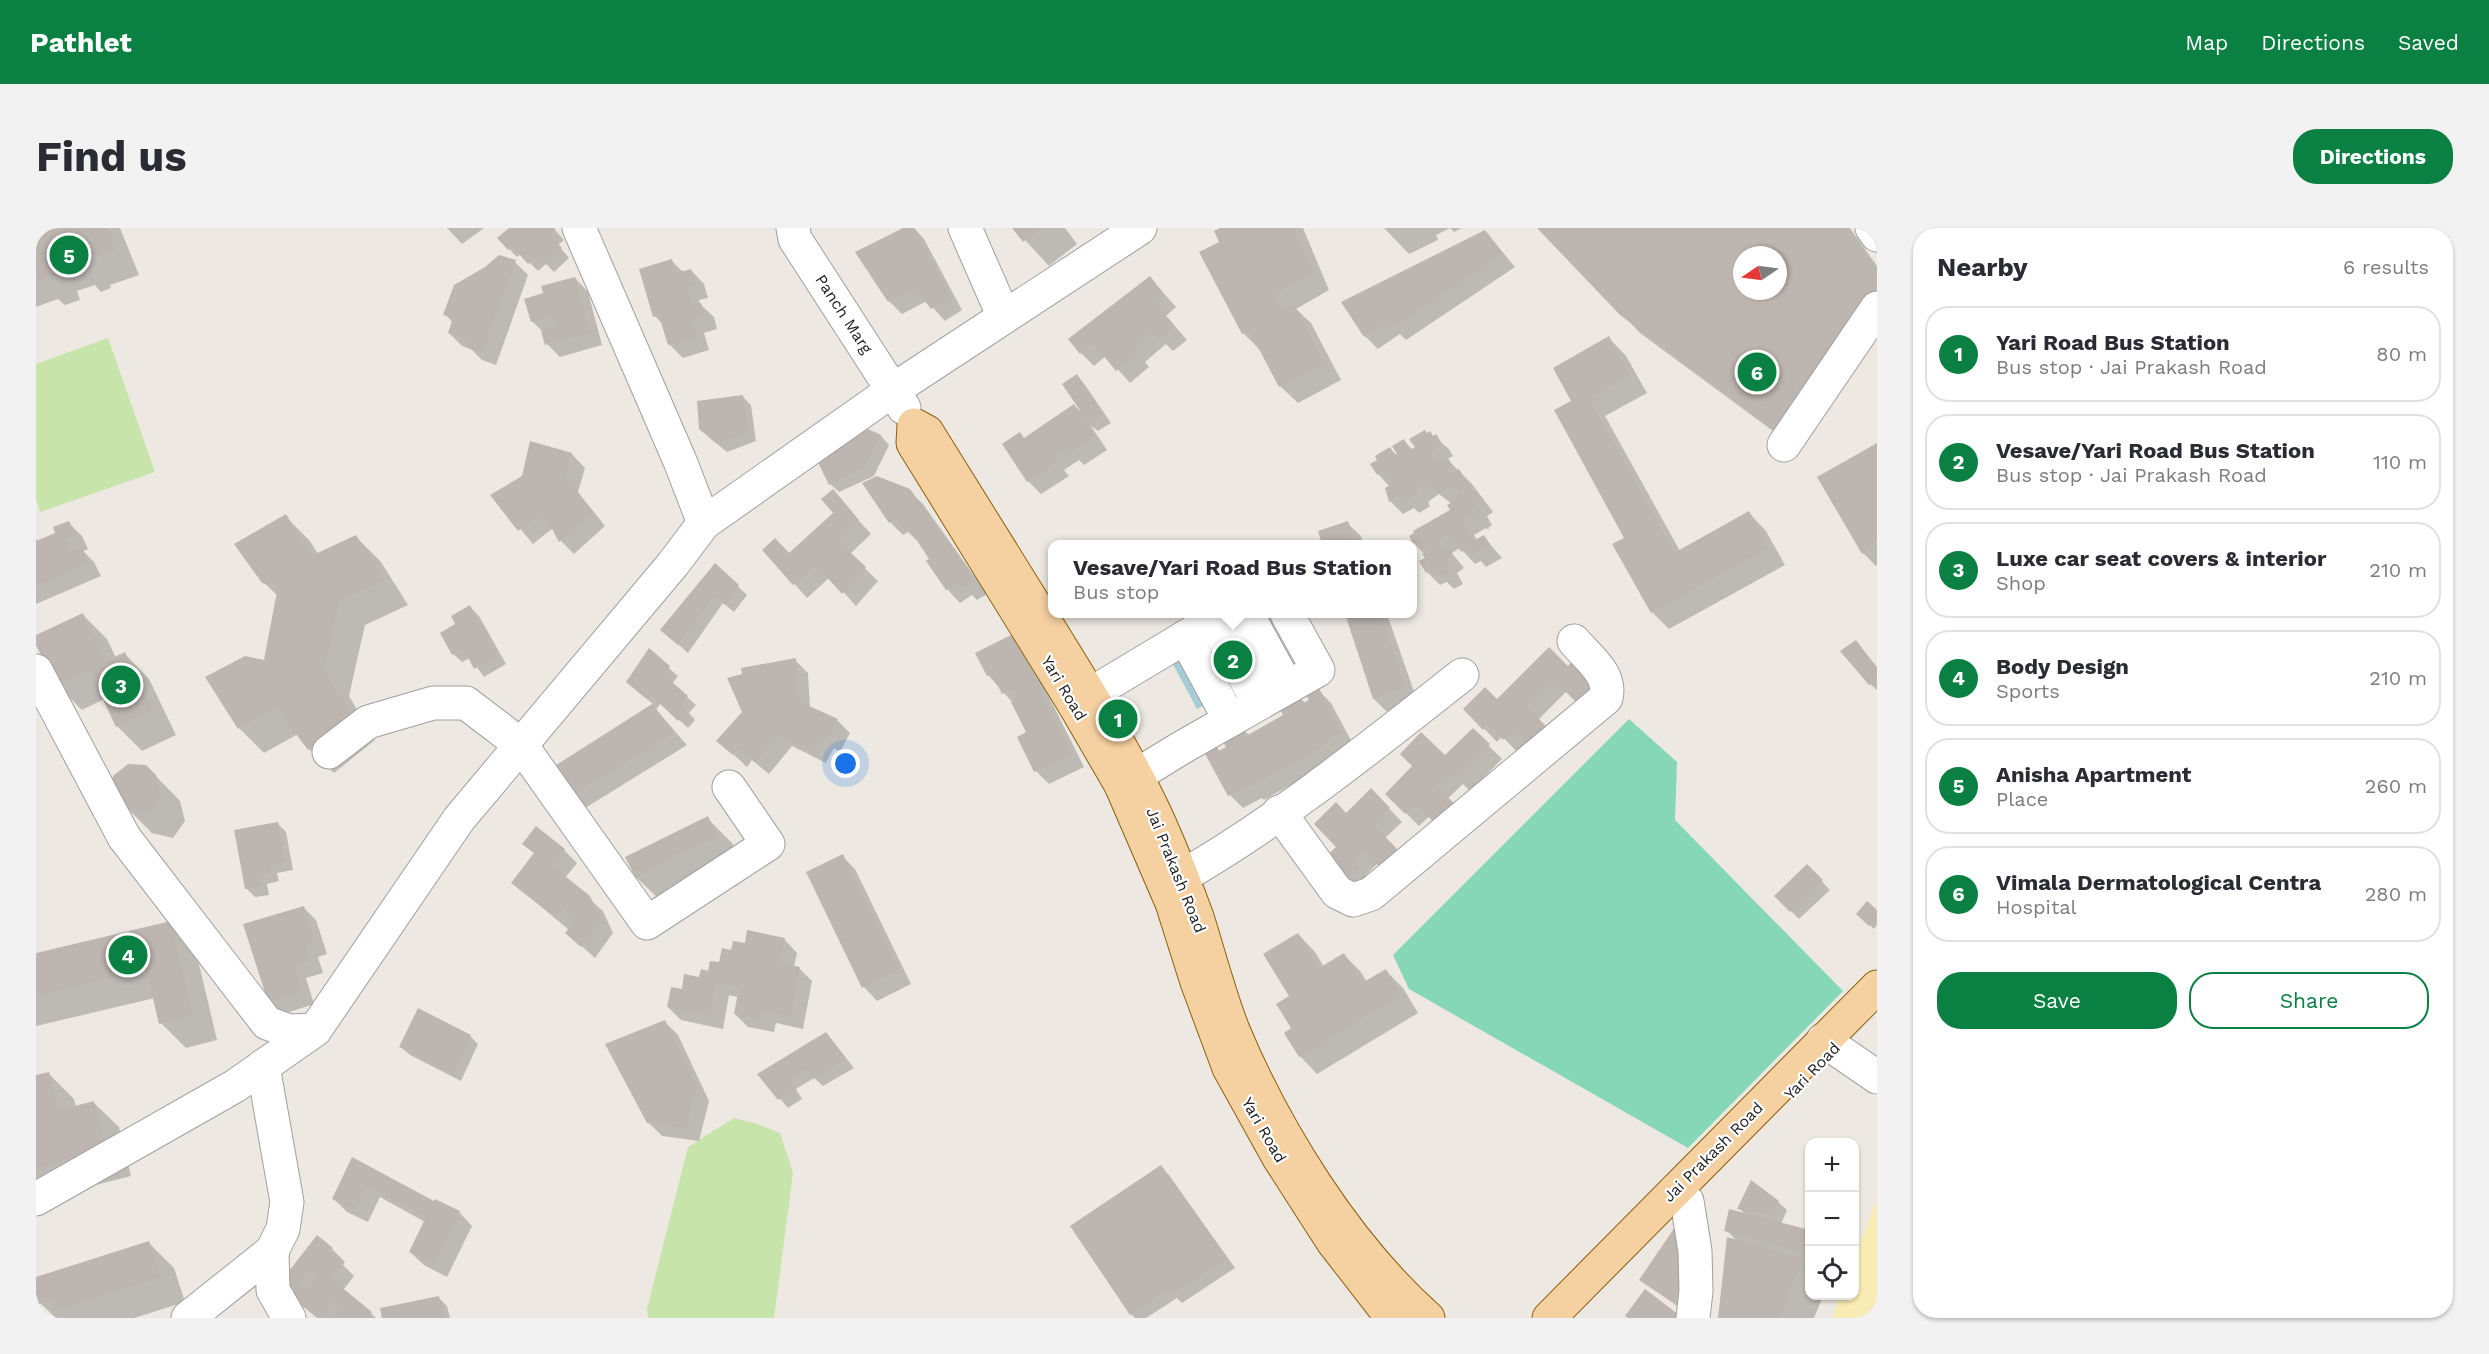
<!DOCTYPE html>
<meta charset="utf-8">
<style>
:root{--surface:#fff;--page:#f2f2f3;--text:#2b2b33;--muted:#7c7c81;--line:#e1e1e2;--accent:#0b8043}
body{margin:0;font-family:"Work Sans",sans-serif;background:var(--page);color:var(--text)}
.controls{position:absolute;right:18px;bottom:18px;display:grid;overflow:hidden;border-radius:12px;box-shadow:0 2px 4px #0004}
.controls button{width:54px;height:54px;display:grid;place-items:center;padding:0;border:0;border-bottom:2px solid var(--line);background:var(--surface);color:var(--text);font:30px sans-serif}
.compass{position:absolute;left:1697px;top:18px;width:54px;height:54px;border-radius:50%;background:var(--surface);box-shadow:0 2px 4px #0004;rotate:257deg}
.you{position:absolute;left:810px;top:536px;width:21px;height:21px;margin:-15px;border:4px solid #fff;border-radius:50%;background:#1a73e8;box-shadow:0 0 0 9px #1a73e833}
.badge{display:grid;place-items:center;width:39px;height:39px;border-radius:50%;background:var(--accent);color:#fff;font-size:20px;font-weight:700}
.pin{position:absolute;translate:-50% -50%;border:3px solid #fff;box-shadow:0 2px 6px #0006}
.popup{position:absolute;left:1012px;top:312px;width:369px;height:78px;box-sizing:border-box;display:grid;place-content:center;border-radius:12px;background:var(--surface);filter:drop-shadow(0 2px 4px #0005);font-size:20px;white-space:nowrap;color:var(--muted)}
.popup b{font-size:22px;color:var(--text)}
.popup::after{content:'';position:absolute;left:50%;top:100%;margin-left:-12px;border:12px solid transparent;border-top-color:var(--surface)}
.list{margin:0;padding:0;list-style:none}
h2{display:flex;justify-content:space-between;align-items:center;height:78px;margin:0;padding:0 24px;font-size:26px}
h2 small{font-size:20px;font-weight:400;color:var(--muted)}
.list li{display:grid;grid-template-columns:39px 1fr auto;gap:18px;align-items:center;box-sizing:border-box;height:96px;margin:0 12px 12px;padding:0 12px;border:2px solid var(--line);border-radius:24px}
.list b{display:block;font-size:22px;white-space:nowrap}
.list p{margin:0;font-size:20px;white-space:nowrap;color:var(--muted)}
.list em{font-size:20px;font-style:normal;color:var(--muted)}
.actions{display:flex;gap:12px;padding:18px 24px}
.actions a{flex:1;padding:14px 0;border:2px solid var(--accent);border-radius:24px;text-align:center;font-size:21px;color:var(--accent)}
.actions .main{background:var(--accent);color:#fff}
.icon{flex:none;width:33px;height:33px;fill:none;stroke:currentColor;stroke-width:2;stroke-linecap:round;stroke-linejoin:round}
.map{position:relative;flex:none;width:1841px;height:1090px;overflow:hidden;border-radius:24px}
header{display:flex;align-items:center;gap:36px;box-sizing:border-box;height:84px;padding:0 30px;background:var(--accent);color:#fff}
header strong{font-size:28px}
nav{display:flex;gap:33px;margin-inline-start:auto;font-size:21px}
.intro{display:flex;align-items:center;justify-content:space-between;box-sizing:border-box;height:144px;padding:0 36px}
h1{margin:0;font-size:42px}
.button{padding:15px 27px;border-radius:24px;background:var(--accent);color:#fff;font-size:21px;font-weight:700}
main{display:flex;gap:36px;padding:0 36px}
aside{flex:1;background:var(--surface);border-radius:24px;box-shadow:0 2px 4px #0004}
.map>svg:first-child{display:block}
.grass{fill:#c7e4ab}
.sand{fill:#f9ebb4}
.pitch{fill:#85d7b8}
.water{fill:#a6ccd8}
.shadow{fill:#0003;fill-rule:evenodd}
.building{fill:#bdb5af;fill-rule:evenodd}
.lines{fill:none;stroke-linecap:round;stroke-linejoin:round}
.minor-casing{stroke:#a0a0a0;stroke-width:35}
.major-casing{stroke:#8a600b;stroke-width:35}
.minor{stroke:#fff;stroke-width:33}
.major{stroke:#f5d0a0;stroke-width:33}
.labels{text-anchor:middle;dominant-baseline:central;stroke-width:4.5;stroke-linejoin:round;paint-order:stroke}
.street-label{font-size:16px;fill:#1c1c1c;stroke:#fff}
</style>
<header>
<strong>Pathlet</strong>
<nav><a>Map</a><a>Directions</a><a>Saved</a></nav>
</header>
<div class="intro"><h1>Find us</h1><a class="button">Directions</a></div>
<main>
<div class="map">
<svg width="1841" height="1090" viewBox="0 0 1841 1090">
<rect width="100%" height="100%" fill="#ede9e2"/>
<g class="grass">
<polygon points="72,110 119,244 4,284 0,271 0,136"/>
<polygon points="698,890 718,895 744,905 757,945 738,1090 612,1090 611,1081 652,919"/>
</g>
<polygon class="sand" points="1841,970 1841,1090 1796,1090 1804,1068 1818,1068 1819,1030"/>
<polygon class="pitch" points="1593,491 1641,534 1639,592 1807,763 1652,920 1373,761 1357,727"/>
<polygon class="water" points="1153,417 1182,470 1161,481 1133,429"/>
<g class="shadow">
<polygon points="84,0 103,47 74,57 75,60 65,64 59,57 41,63 44,72 29,77 22,71 0,79 0,1"/>
<polygon points="411,0 448,0 426,16"/>
<polygon points="475,0 517,0 528,12 522,17 533,30 518,44 510,36 502,43 485,26 481,29 473,21"/>
<polygon points="870,0 878,0 888,11 926,82 909,93 891,73 866,86 853,73"/>
<polygon points="978,0 1029,0 1041,16 1013,38"/>
<polygon points="1188,0 1267,0 1293,62 1260,81 1275,95 1305,152 1262,175 1244,158 1224,122 1207,105 1185,15"/>
<polygon points="1348,0 1414,0 1400,7 1402,12 1373,26"/>
<polygon points="1414,0 1426,0 1418,4"/>
<path d="M1503,0h311l27,38v66l-85,113 -152,-112zM1706,27h36v36h-36z"/>
<polygon points="1449,3 1479,39 1370,112 1364,106 1342,121 1329,108"/>
<polygon points="636,33 647,44 655,42 668,56 672,70 663,72 664,76 678,89 681,101 668,105 673,122 647,130 634,117 628,98 619,88"/>
<polygon points="479,34 492,47 460,137 446,132 436,122 426,118 413,105 417,95 409,86"/>
<polygon points="539,50 552,64 566,117 524,129 511,116 508,105 496,93 509,66"/>
<polygon points="1114,50 1140,79 1130,88 1151,112 1137,123 1130,116 1109,134 1113,139 1094,155 1070,128 1058,138 1045,125"/>
<polygon points="1573,110 1590,128 1611,165 1569,188 1644,323 1713,285 1730,303 1749,337 1633,401 1616,384 1537,174"/>
<polygon points="1041,148 1049,157 1075,195 1062,203 1055,198 1071,222 1048,237 1043,232 1028,242 1033,248 1005,266 992,253 989,211 1038,178 1049,187"/>
<polygon points="706,168 715,177 720,213 691,224 674,210"/>
<polygon points="825,200 845,208 853,217 838,248 803,264 794,256"/>
<polygon points="1394,205 1413,221 1417,228 1411,231 1436,256 1457,284 1451,288 1456,297 1452,300 1454,303 1450,300 1438,307 1441,312 1447,308 1466,330 1450,339 1445,333 1439,336 1424,320 1416,325 1428,340 1421,345 1427,356 1418,361 1411,354 1404,357 1391,344 1389,327 1378,315 1416,283 1416,276 1403,266 1392,274 1394,278 1383,285 1378,280 1367,286 1354,273 1354,259 1342,246 1354,221 1365,231 1368,213 1377,222"/>
<polygon points="495,215 536,226 549,240 542,264 569,298 538,326 525,313 517,300 497,316 456,267 487,249"/>
<polygon points="1841,217 1841,337 1840,338 1827,325"/>
<polygon points="796,263 835,306 814,326 842,353 820,378 794,349 771,370 728,322 754,327 799,285"/>
<polygon points="873,263 887,276 951,366 941,372 936,367 924,375 911,361 892,333 895,331 882,311 880,312 872,304 867,307 854,294"/>
<polygon points="249,288 274,313 282,326 320,309 345,334 372,377 329,397 313,468 339,512 298,545 273,521 262,506 228,525 203,500 229,433 242,368 227,354"/>
<polygon points="33,295 46,308 52,321 47,323 58,334 65,348 0,376 0,311 2,314 21,306"/>
<polygon points="1311,295 1325,308 1327,316 1288,316 1284,304"/>
<polygon points="679,337 711,367 698,384 687,375 652,425 635,410"/>
<polygon points="434,379 443,388 470,436 448,449 434,430 426,434 417,426 421,397"/>
<polygon points="46,386 71,411 80,430 89,426 113,451 140,507 106,523 81,498 68,471 46,482 21,457 0,413 0,408"/>
<polygon points="1310,386 1351,386 1381,472 1351,484 1338,471"/>
<polygon points="976,408 989,421 1048,539 1013,556 1000,543 983,509 992,505 977,475 952,447"/>
<polygon points="1820,414 1841,439 1841,462 1834,456"/>
<polygon points="1513,421 1531,463 1502,492 1531,522 1514,538 1491,515 1481,524 1466,508 1461,514 1429,481 1461,473"/>
<polygon points="613,423 642,448 636,456 660,477 653,485 659,492 652,500 625,475 620,482 651,517 546,582 516,541 617,476 601,463"/>
<polygon points="759,432 772,445 774,480 801,492 814,505 804,524 798,520 790,535 756,518 733,546 716,532 711,539 682,512 707,484 707,447"/>
<polygon points="1282,462 1295,475 1318,518 1300,531 1228,572 1226,570 1207,580 1194,567 1180,519 1185,524 1192,519 1202,496 1213,507 1249,488 1259,464 1270,476"/>
<polygon points="1437,502 1466,531 1434,563 1427,556 1383,598 1351,566 1409,530"/>
<polygon points="110,538 144,573 149,593 137,610 116,605 78,567"/>
<polygon points="1335,562 1366,594 1349,610 1373,635 1357,650 1342,635 1330,647 1336,653 1320,668 1287,633 1302,619 1310,587"/>
<polygon points="671,590 696,615 706,635 626,674 601,650 591,630"/>
<polygon points="242,596 250,604 257,642 241,645 243,653 231,656 233,667 219,669 210,660"/>
<polygon points="488,616 528,622 541,635 529,650 567,683 577,705 559,730 531,705 533,702 477,655 499,626"/>
<polygon points="806,628 819,641 875,756 841,773 828,759 772,645"/>
<polygon points="1771,638 1794,662 1763,691 1740,668"/>
<polygon points="267,679 280,692 291,726 282,729 287,745 270,750 278,776 247,786 233,773"/>
<polygon points="1841,684 1841,697 1838,701 1822,686"/>
<polygon points="134,694 159,719 181,812 150,820 125,795 119,770 0,798 0,726"/>
<polygon points="1262,706 1279,724 1288,739 1308,727 1325,744 1331,754 1350,743 1367,760 1382,785 1281,846 1264,828 1257,801 1255,769"/>
<polygon points="748,711 761,725 758,739 763,740 776,753 767,801 740,795 738,804 712,799 699,786 702,769 693,767 687,801 645,792 632,779 647,762 685,736 696,724 710,717"/>
<polygon points="629,794 642,807 673,873 663,913 626,908 612,894"/>
<polygon points="434,808 442,816 425,853 374,827 365,819"/>
<polygon points="798,815 818,840 787,858 778,850 760,861 766,871 752,880 724,847"/>
<polygon points="0,846 1,849 13,846 38,871 40,879 58,875 83,899 95,948 0,972"/>
<polygon points="317,932 399,975 423,984 436,998 411,1049 388,1037 374,1024 389,994 344,969 332,994 311,984 298,971"/>
<polygon points="1124,939 1133,947 1199,1040 1146,1075 1141,1070 1110,1090 1099,1090 1095,1086"/>
<polygon points="1742,974 1751,982 1745,996 1774,1003 1774,1068 1787,1068 1778,1090 1683,1090 1701,1013 1690,1002 1710,987 1703,980"/>
<polygon points="1640,1001 1645,1081 1605,1051"/>
<polygon points="113,1015 138,1040 149,1074 98,1090 20,1090 4,1075 0,1060 0,1050"/>
<polygon points="296,1021 309,1034 307,1037 318,1048 307,1062 340,1090 281,1090 247,1062"/>
<polygon points="402,1069 411,1078 414,1090 347,1090"/>
</g>
<g class="building">
<polygon points="0,0 72,0 79,22 50,32 51,36 39,40 36,32 17,39 20,47 2,53 0,46"/>
<polygon points="473,0 518,0 520,2 514,7 526,20 508,36 501,28 492,36 476,18 472,22 461,10"/>
<polygon points="867,0 878,0 914,69 895,81 879,60 852,74 819,24"/>
<polygon points="976,0 1006,0 987,14"/>
<polygon points="1184,0 1258,0 1277,44 1238,66 1247,82 1258,76 1288,135 1243,159 1213,102 1206,106 1163,24 1183,14 1178,3"/>
<path d="M1501,0h310l30,43v20l-103,138 -154,-114zM1706,27h36v36h-36z"/>
<polygon points="1449,2 1467,25 1356,100 1350,93 1328,109 1305,74"/>
<polygon points="463,27 480,32 446,125 431,119 433,113 412,105 417,90 407,87 418,57 449,39"/>
<polygon points="636,31 640,45 655,41 660,57 651,59 656,77 665,75 669,88 655,92 661,109 632,117 623,88 617,89 603,41"/>
<polygon points="1114,48 1128,66 1118,74 1139,98 1123,111 1116,103 1097,120 1101,125 1080,143 1057,115 1044,126 1032,111"/>
<polygon points="539,49 554,104 509,117 505,103 521,98 518,88 495,94 488,71 507,65 505,58"/>
<polygon points="1573,108 1594,147 1553,170 1638,325 1713,283 1733,319 1615,385 1576,316 1588,310 1518,182 1535,173 1517,140"/>
<polygon points="1041,146 1067,186 1053,196 1026,156"/>
<polygon points="707,167 712,204 681,216 663,201 661,173"/>
<polygon points="1038,176 1059,208 1034,225 1030,219 1016,228 1021,234 991,254 966,216 984,204 988,210"/>
<polygon points="825,198 845,207 829,239 793,257 775,220"/>
<polygon points="1389,202 1391,205 1394,203 1397,208 1400,206 1405,214 1399,218 1401,221 1393,225 1398,233 1400,231 1403,236 1412,230 1416,237 1410,240 1414,246 1423,241 1436,263 1439,262 1445,270 1439,274 1444,284 1440,286 1442,289 1439,291 1436,287 1426,293 1437,313 1448,307 1454,316 1436,327 1432,320 1425,324 1414,305 1401,313 1406,322 1412,319 1416,327 1408,331 1415,343 1404,349 1399,340 1390,345 1383,333 1389,330 1386,326 1393,323 1390,318 1386,320 1382,313 1377,316 1373,308 1378,305 1377,303 1414,282 1411,277 1420,272 1418,268 1424,265 1421,259 1416,261 1414,257 1404,266 1401,259 1397,262 1392,252 1380,261 1382,265 1369,273 1365,267 1353,274 1349,260 1354,257 1352,254 1357,251 1348,242 1341,247 1334,236 1341,232 1339,228 1354,219 1359,227 1361,226 1356,218 1368,211 1374,222 1379,219 1373,211"/>
<polygon points="494,213 536,225 529,249 557,284 523,314 507,284 482,303 454,267 486,248"/>
<polygon points="1841,215 1841,312 1826,326 1781,249"/>
<polygon points="841,248 874,261 939,352 926,360 923,354 910,362 890,333 893,331 871,297 866,300 860,290 853,295 826,255"/>
<polygon points="797,261 823,292 801,312 830,339 806,366 780,337 757,357 726,322 739,310 753,325 797,285 785,271"/>
<polygon points="250,286 275,328 320,307 349,352 304,372 288,442 316,487 272,522 240,479 202,501 169,449 209,428 228,432 242,358 226,355 198,316"/>
<polygon points="33,293 40,307 30,312 35,324 46,319 52,335 0,358 0,313 19,305 17,299"/>
<polygon points="1312,293 1320,316 1286,316 1282,303"/>
<polygon points="679,335 703,357 689,377 678,368 642,417 624,402"/>
<polygon points="434,377 462,427 438,441 427,420 416,427 404,405 419,396 415,388"/>
<polygon points="47,385 70,433 89,424 116,482 80,499 53,442 20,458 0,417 0,407"/>
<polygon points="1309,386 1344,386 1369,459 1337,471"/>
<polygon points="977,406 1036,526 998,544 981,509 990,504 975,474 982,471 978,461 966,466 956,446 951,448 939,425"/>
<polygon points="1820,412 1841,440 1841,453 1833,457 1804,423"/>
<polygon points="1513,419 1532,438 1538,431 1565,459 1545,479 1517,451 1490,477 1519,508 1500,526 1477,503 1467,512 1452,496 1447,502 1427,481 1449,459 1461,471"/>
<polygon points="613,420 634,438 628,447 652,468 645,476 651,482 642,493 615,467 612,472 590,454"/>
<polygon points="760,430 762,473 802,491 790,512 784,508 776,523 742,506 719,534 702,520 697,527 680,513 706,484 691,450 706,446 705,440"/>
<polygon points="1283,460 1306,504 1287,515 1288,518 1213,559 1212,557 1192,568 1168,524 1180,517 1183,523 1190,519 1183,505 1202,494 1210,508 1247,487 1240,473 1259,463 1266,476 1273,472 1270,467"/>
<polygon points="616,476 639,504 531,570 514,541"/>
<polygon points="1437,500 1454,516 1420,551 1413,544 1400,558 1420,577 1401,597 1379,576 1369,586 1349,566 1376,538 1364,526 1385,504 1409,527"/>
<polygon points="92,536 110,537 120,547 125,568 112,585 89,581 76,568 77,548"/>
<polygon points="1335,560 1354,580 1337,596 1361,621 1343,638 1328,623 1318,633 1324,639 1306,656 1285,633 1300,619 1278,596 1300,574 1310,585"/>
<polygon points="672,588 682,610 640,626 600,650 589,629"/>
<polygon points="242,594 249,634 234,637 235,645 223,647 225,658 209,661 198,602"/>
<polygon points="500,598 529,621 515,637 554,668 565,691 545,719 529,705 541,690 528,680 520,690 475,655 498,625 486,616"/>
<polygon points="807,626 863,742 826,760 770,644"/>
<polygon points="1771,636 1787,652 1754,684 1738,668"/>
<polygon points="1831,673 1841,682 1841,689 1833,698 1820,686"/>
<polygon points="268,678 279,713 270,716 275,732 258,737 266,763 232,774 207,696"/>
<polygon points="135,693 157,787 123,796 110,741 0,768 0,725"/>
<polygon points="711,702 749,710 744,735 764,739 755,788 727,783 725,791 698,786 703,759 680,755 674,788 631,779 635,759 646,761 648,746 663,749 665,741 672,743 674,733 683,734 686,720 695,722 697,713 709,715"/>
<polygon points="1262,705 1283,740 1308,725 1326,755 1350,741 1365,767 1263,829 1248,805 1255,800 1240,776 1253,768 1227,726"/>
<polygon points="382,780 435,807 416,845 363,819"/>
<polygon points="629,792 661,859 650,900 611,895 569,816"/>
<polygon points="790,804 810,830 777,851 771,841 753,852 759,862 742,872 721,846"/>
<polygon points="13,844 23,882 58,873 71,923 0,941 0,847"/>
<polygon points="316,929 398,973 399,971 424,983 398,1036 373,1024 390,989 331,957 319,982 296,971"/>
<polygon points="1125,937 1191,1030 1136,1067 1132,1061 1094,1087 1034,998"/>
<polygon points="1715,952 1743,973 1736,988 1701,981"/>
<polygon points="1693,981 1774,1002 1774,1017 1770,1025 1688,1003"/>
<polygon points="1639,999 1659,1035 1636,1074 1603,1052"/>
<path d="M281,1007l16,13 -4,4 13,10 -13,15 43,35 -4,6h-37l11,-14 -7,-5 -16,19 -38,-28 4,-14zM272,1042l9,7 -12,15 -7,-7z"/>
<polygon points="1691,1009 1767,1031 1743,1090 1682,1090"/>
<polygon points="113,1013 125,1049 20,1082 17,1071 3,1076 0,1066 0,1049"/>
<polygon points="1609,1061 1647,1090 1592,1090 1589,1088"/>
<polygon points="403,1068 408,1090 346,1090 344,1080"/>
</g>
<g class="lines">
<defs>
<g id="minor">
<polyline points="543,0 644,233 668,295"/>
<polyline points="757,0 759,11 868,180"/>
<polyline points="929,0 968,89"/>
<polyline points="1836,0 1841,7"/>
<polyline points="1748,217 1841,80"/>
<polyline points="1211,386 1251,459"/>
<polyline points="1177,392 1223,475"/>
<polyline points="1149,409 1194,492"/>
<polyline points="0,443 88,609 231,795 253,803 279,802"/>
<polyline points="1038,476 1188,386"/>
<polyline points="293,524 332,494 397,475 430,475 485,517 611,695 732,616 693,559"/>
<polyline points="1085,557 1145,520 1282,442 1251,386"/>
<path d="M1243,584l58,80 16,8 18,-6 235,-196c6,-24 -18,-40 -32,-57"/>
<path d="M1145,649c98,-56 192,-132 281,-202"/>
<polyline points="1787,812 1841,849"/>
<polyline points="1640,962 1651,973 1659,1023 1660,1063 1657,1090"/>
<polyline points="0,971 199,858 279,802 423,591 637,336 668,295 857,162 1104,0"/>
<polyline points="236,1023 237,1062 253,1090"/>
<polyline points="152,1090 236,1023 247,1001 251,974 227,838"/>
</g>
<g id="major">
<path d="M1356,1090l-59,-76 -54,-84 -50,-90 -32,-86 -25,-79 -51,-118 -47,-81 -161,-261 1,-18 13,7c39,63 78,126 117,188 37,60 75,120 106,183 18,37 33,76 47,114 12,38 22,77 36,113 42,101 113,215 195,288"/>
<polyline points="1513,1090 1841,759"/>
</g>
</defs>
<use href="#minor" class="minor-casing"/>
<use href="#major" class="major-casing"/>
<use href="#minor" class="minor"/>
<use href="#major" class="major"/>
</g>
<g class="labels">
<g class="street-label">
<text transform="translate(808 86) rotate(57)">Panch Marg</text>
<text transform="translate(1028 460) rotate(59)">Yari Road</text>
<text transform="translate(1140 642) rotate(68)">Jai Prakash Road</text>
<text transform="translate(1776 843) rotate(-46)">Yari Road</text>
<text transform="translate(1228 902) rotate(60)">Yari Road</text>
<text transform="translate(1677 924) rotate(-45)">Jai Prakash Road</text>
</g>
</g>
</svg>
<div class="controls">
<button>+</button>
<button>−</button>
<button><svg class="icon" aria-label="locate" viewBox="0 0 24 24"><circle cx="12" cy="12" r="6"/><path d="M12 2v4M12 18v4M2 12h4M18 12h4"/></svg></button>
</div>
<svg class="compass" viewBox="-18 -18 36 36"><path d="M0-13l5 13h-10z" fill="#e53935"/><path d="M0 13l5-13h-10z" fill="#7c7c81"/></svg>
<div class="you"></div>
<div class="pin badge" style="left:1082px;top:491px">1</div>
<div class="pin badge" style="left:1197px;top:432px">2</div>
<div class="popup"><b>Vesave/Yari Road Bus Station</b>Bus stop</div>
<div class="pin badge" style="left:85px;top:457px">3</div>
<div class="pin badge" style="left:92px;top:727px">4</div>
<div class="pin badge" style="left:33px;top:27px">5</div>
<div class="pin badge" style="left:1721px;top:144px">6</div>
</div>
<aside>
<h2>Nearby<small>6 results</small></h2>
<ul class="list">
<li><span class="badge">1</span><div><b>Yari Road Bus Station</b><p>Bus stop · Jai Prakash Road</p></div><em>80 m</em></li>
<li><span class="badge">2</span><div><b>Vesave/Yari Road Bus Station</b><p>Bus stop · Jai Prakash Road</p></div><em>110 m</em></li>
<li><span class="badge">3</span><div><b>Luxe car seat covers &amp; interior</b><p>Shop</p></div><em>210 m</em></li>
<li><span class="badge">4</span><div><b>Body Design</b><p>Sports</p></div><em>210 m</em></li>
<li><span class="badge">5</span><div><b>Anisha Apartment</b><p>Place</p></div><em>260 m</em></li>
<li><span class="badge">6</span><div><b>Vimala Dermatological Centra</b><p>Hospital</p></div><em>280 m</em></li>
</ul>
<div class="actions"><a class="main">Save</a><a>Share</a></div>
</aside>
</main>
